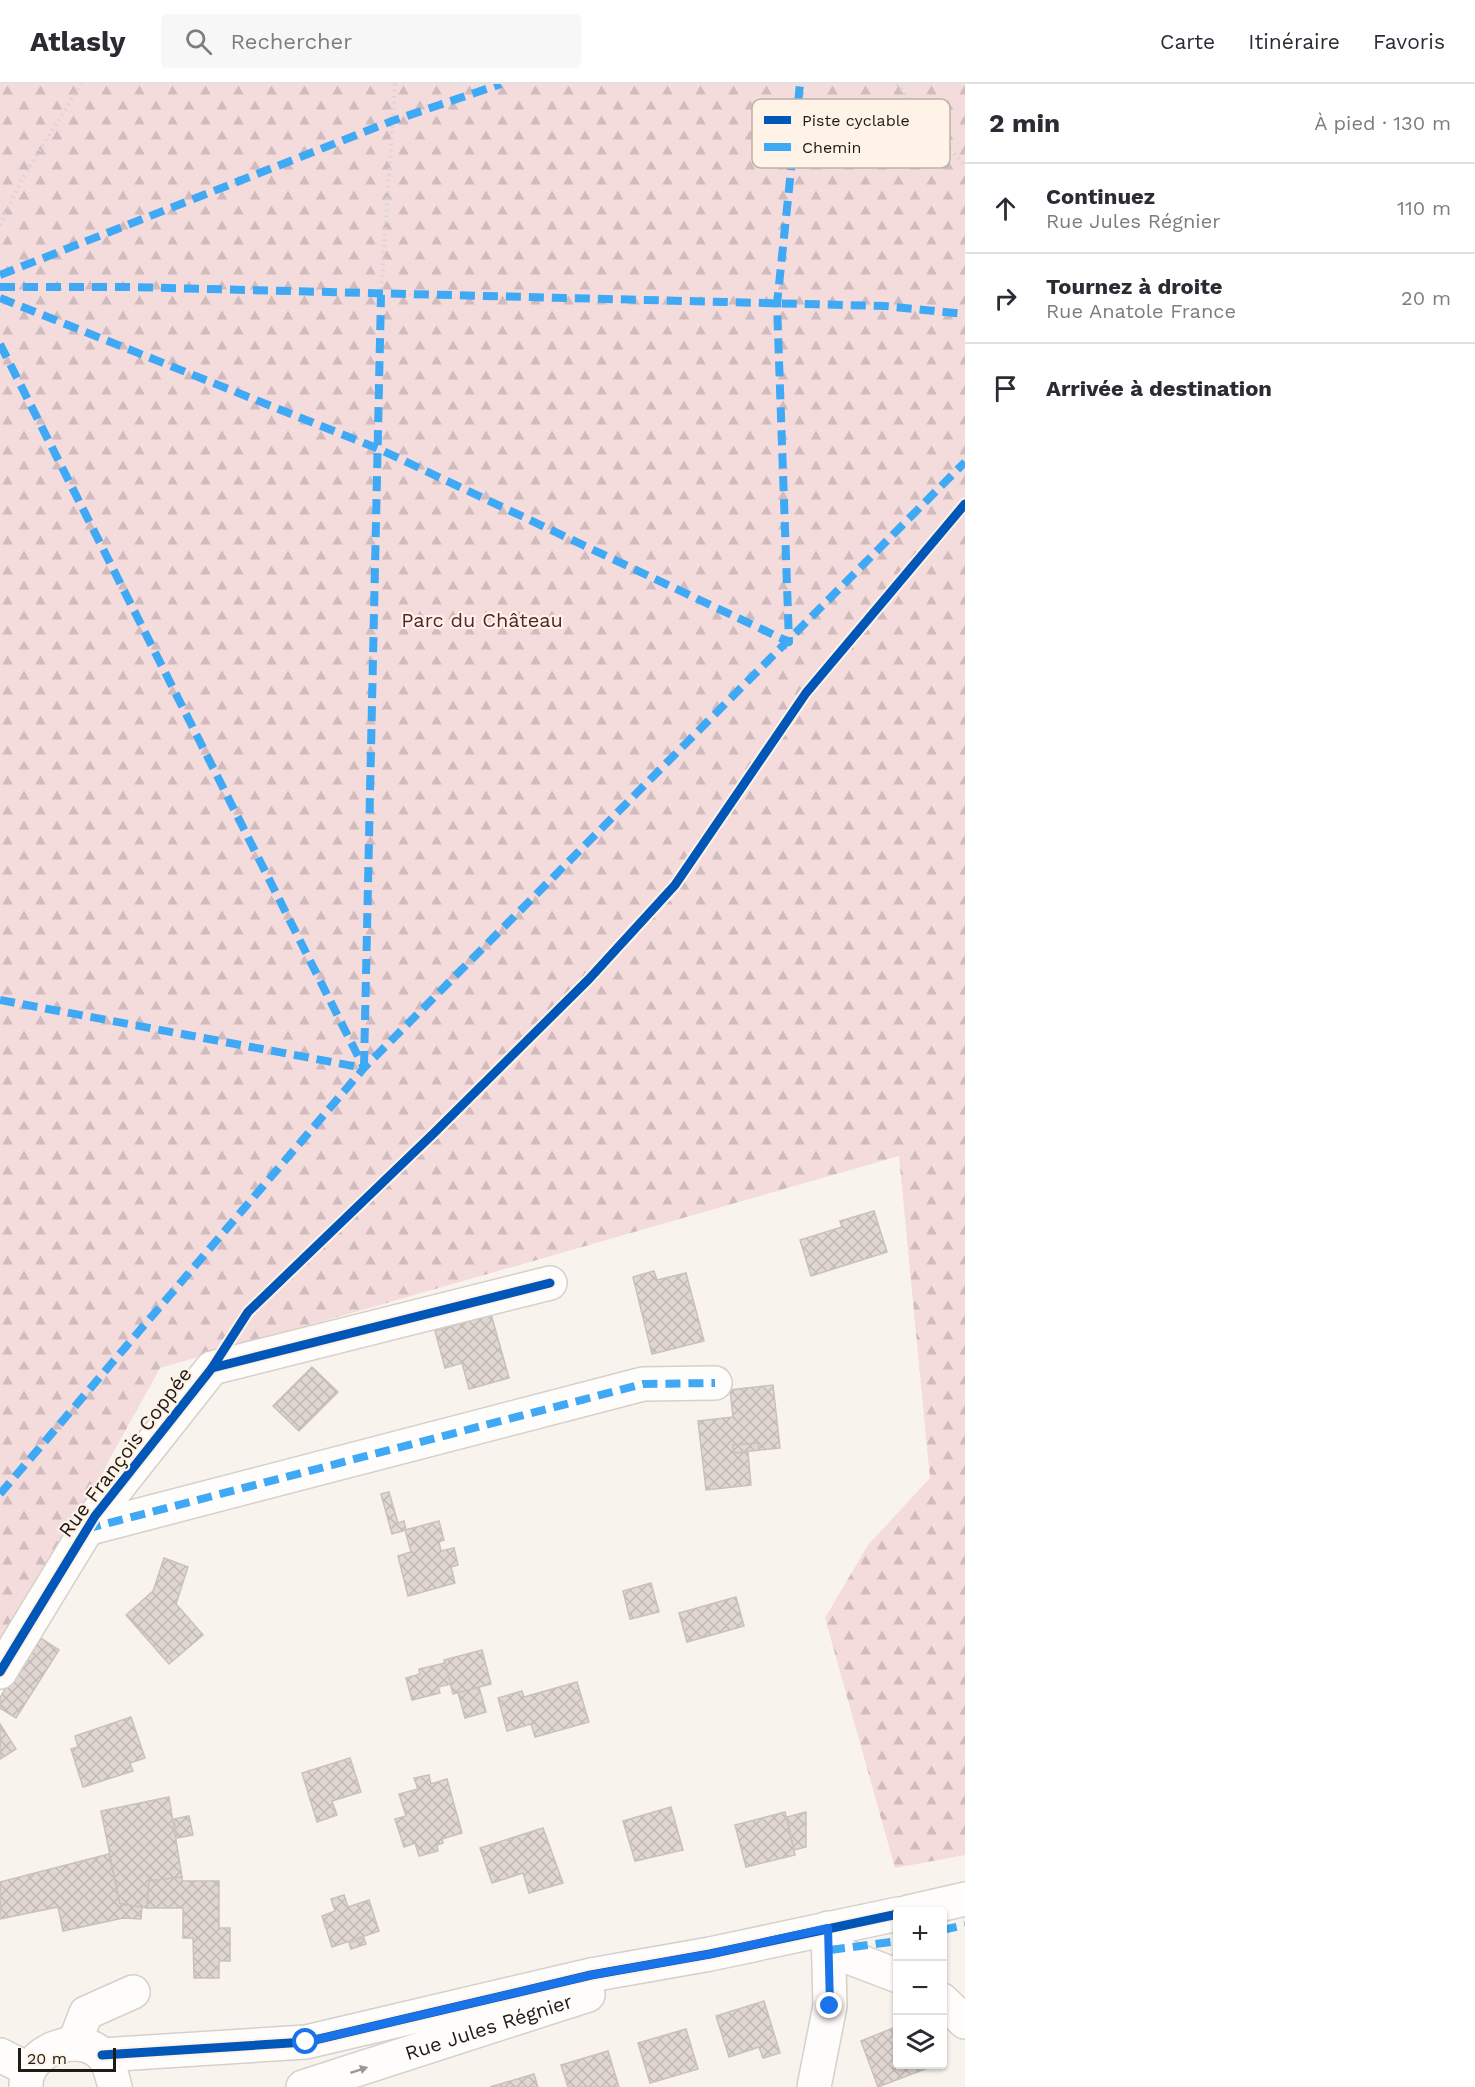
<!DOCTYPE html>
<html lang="fr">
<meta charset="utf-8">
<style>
:root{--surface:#fff;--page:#f7f7f7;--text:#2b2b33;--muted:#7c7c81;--line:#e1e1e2}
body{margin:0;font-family:"Work Sans",sans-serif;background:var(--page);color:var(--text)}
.controls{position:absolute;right:18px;bottom:18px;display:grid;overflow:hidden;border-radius:6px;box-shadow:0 2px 4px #0004}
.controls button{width:54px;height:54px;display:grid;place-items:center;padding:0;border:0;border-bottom:2px solid var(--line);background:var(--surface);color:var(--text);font:30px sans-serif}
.scale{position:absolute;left:18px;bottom:15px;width:98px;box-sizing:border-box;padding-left:6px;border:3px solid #201b16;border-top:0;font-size:16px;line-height:21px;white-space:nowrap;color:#201b16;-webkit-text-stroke:4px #fff3e7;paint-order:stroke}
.stop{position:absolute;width:18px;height:18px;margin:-14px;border:4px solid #1a73e8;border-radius:50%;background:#fff}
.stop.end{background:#1a73e8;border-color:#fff;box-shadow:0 2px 6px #0008}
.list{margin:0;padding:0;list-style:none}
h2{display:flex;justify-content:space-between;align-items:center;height:78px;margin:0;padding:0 24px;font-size:26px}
h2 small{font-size:20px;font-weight:400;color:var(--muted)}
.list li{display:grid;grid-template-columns:39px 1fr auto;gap:18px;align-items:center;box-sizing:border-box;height:90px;padding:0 24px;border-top:2px solid var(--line)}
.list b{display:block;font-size:22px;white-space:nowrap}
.list p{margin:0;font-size:20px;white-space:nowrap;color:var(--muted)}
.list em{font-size:20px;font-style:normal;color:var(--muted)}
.icon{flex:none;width:33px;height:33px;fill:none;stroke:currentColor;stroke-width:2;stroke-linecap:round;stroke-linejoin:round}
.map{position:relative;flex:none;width:965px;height:2003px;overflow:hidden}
header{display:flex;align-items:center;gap:36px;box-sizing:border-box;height:84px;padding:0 30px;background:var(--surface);border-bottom:2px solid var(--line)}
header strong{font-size:28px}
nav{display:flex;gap:33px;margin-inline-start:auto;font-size:21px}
.search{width:420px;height:54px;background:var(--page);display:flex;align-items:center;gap:15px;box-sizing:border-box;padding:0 21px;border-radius:6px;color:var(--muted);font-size:22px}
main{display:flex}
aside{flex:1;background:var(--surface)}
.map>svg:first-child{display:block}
.forest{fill:url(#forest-firs)}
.building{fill:url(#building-cross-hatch);stroke:#c8c1bd;stroke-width:1.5}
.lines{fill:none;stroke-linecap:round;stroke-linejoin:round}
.minor-casing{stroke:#d5d0ca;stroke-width:36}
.path{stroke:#d7d5d3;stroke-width:4;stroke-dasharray:1.5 4.5;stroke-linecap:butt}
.minor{stroke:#fefdfc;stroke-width:33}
.quiet{stroke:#3fa9f5;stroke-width:8;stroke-dasharray:15 8;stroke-linecap:butt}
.cycleway-casing{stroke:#fff3e7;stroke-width:13}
.cycleway{stroke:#0057b8;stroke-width:9}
.oneway{fill:#9a9794}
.route{stroke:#1a73e8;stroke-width:8}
.labels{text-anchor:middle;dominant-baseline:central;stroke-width:4.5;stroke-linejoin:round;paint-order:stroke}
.park-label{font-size:20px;fill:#57222f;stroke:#fff3e7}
.street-label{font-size:20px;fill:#201b16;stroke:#fff3e7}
.key{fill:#fff3e7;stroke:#bcb2a8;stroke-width:1.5}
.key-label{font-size:16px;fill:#201b16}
</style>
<header>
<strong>Atlasly</strong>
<div class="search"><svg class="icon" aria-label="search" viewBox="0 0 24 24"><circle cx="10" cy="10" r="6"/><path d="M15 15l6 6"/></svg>Rechercher</div>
<nav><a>Carte</a><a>Itinéraire</a><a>Favoris</a></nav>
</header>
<main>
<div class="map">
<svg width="965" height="2003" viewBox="0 0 965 2003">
<defs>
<pattern id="forest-firs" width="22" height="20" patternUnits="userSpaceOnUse" patternTransform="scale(1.5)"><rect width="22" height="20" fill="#f4dbdc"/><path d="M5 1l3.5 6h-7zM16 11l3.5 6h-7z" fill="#d1bbbc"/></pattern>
<pattern id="building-cross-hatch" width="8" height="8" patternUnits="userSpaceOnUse" patternTransform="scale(1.5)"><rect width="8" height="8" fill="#e1d7d2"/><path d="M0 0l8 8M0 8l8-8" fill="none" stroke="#c1b8b4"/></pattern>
</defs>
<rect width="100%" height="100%" fill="#f9f3ed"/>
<polygon class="forest" points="0,0 965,0 965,1771 895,1784 825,1534 868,1461 930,1394 899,1072 160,1284 0,1574"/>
<g class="building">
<polygon points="874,1127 887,1168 811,1192 800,1156 842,1143 840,1137"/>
<polygon points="654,1187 657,1196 686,1189 704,1257 652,1270 633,1193"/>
<polygon points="491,1230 509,1294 469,1305 462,1279 445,1284 435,1247"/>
<polygon points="312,1283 338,1308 299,1347 273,1322"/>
<polygon points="773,1301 780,1364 759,1366 758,1359 733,1361 734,1369 748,1368 751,1401 706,1406 698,1337 733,1333 730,1306"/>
<polygon points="758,1359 759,1366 734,1369 733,1361"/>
<polygon points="389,1408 398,1439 404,1437 406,1446 392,1450 381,1410"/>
<polygon points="439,1437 444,1456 439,1458 441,1467 454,1464 458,1481 451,1483 455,1499 408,1512 398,1472 411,1468 405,1446"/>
<polygon points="164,1474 188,1483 176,1520 203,1551 169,1580 126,1531 153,1507"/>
<polygon points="651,1499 659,1528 630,1535 623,1507"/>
<polygon points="736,1513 744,1542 687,1558 679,1529"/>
<polygon points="33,1549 59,1566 16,1634 0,1624 0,1614 24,1572"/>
<polygon points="482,1566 491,1600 453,1610 444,1576"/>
<polygon points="445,1579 451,1600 438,1603 440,1609 412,1616 406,1594 420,1590 419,1585"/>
<polygon points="577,1598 589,1638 535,1653 531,1640 507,1647 498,1614 522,1607 524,1613"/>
<polygon points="479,1603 486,1628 465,1634 458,1609"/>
<polygon points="131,1633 145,1674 130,1679 133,1687 83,1703 71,1665 78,1663 75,1652"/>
<polygon points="0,1640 16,1665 0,1675"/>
<polygon points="350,1674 361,1708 332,1717 337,1731 317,1738 302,1689"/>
<polygon points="429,1691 431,1700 447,1695 462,1749 442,1755 443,1759 437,1761 438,1767 419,1772 415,1759 404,1763 395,1735 406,1732 399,1710 418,1705 414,1694"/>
<polygon points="169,1713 182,1793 149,1797 147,1824 120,1820 101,1727"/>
<polygon points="671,1723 683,1766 635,1777 623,1737"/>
<polygon points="785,1728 795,1771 746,1783 735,1741"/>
<polygon points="806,1728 806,1763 794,1766 787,1733"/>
<polygon points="189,1732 193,1751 177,1754 174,1735"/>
<polygon points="543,1744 563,1799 529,1809 523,1789 492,1799 480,1764"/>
<polygon points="109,1770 120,1820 142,1823 141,1835 123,1834 63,1847 58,1823 0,1835 0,1798"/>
<polygon points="182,1793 182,1797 219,1797 219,1844 230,1844 230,1877 219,1877 219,1894 194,1894 193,1854 183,1854 183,1824 147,1824 149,1797"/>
<polygon points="344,1811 348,1823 369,1816 379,1847 332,1863 322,1832 335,1827 331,1815"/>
<polygon points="364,1854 366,1860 351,1865 349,1859"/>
<polygon points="764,1917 780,1969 763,1974 759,1963 729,1973 716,1932"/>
<polygon points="898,1942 898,1980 923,1980 925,1985 878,2003 861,1957"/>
<polygon points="686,1945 698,1985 650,1999 638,1959"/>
<polygon points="608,1967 619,2003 568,2003 561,1981"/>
<polygon points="534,1990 538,2003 490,2003"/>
</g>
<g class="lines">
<defs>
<g id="minor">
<polyline points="86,1445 643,1300 715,1299"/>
<polyline points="0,1588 95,1432 212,1284 550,1199"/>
<polyline points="908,1828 965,1815"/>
<polyline points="830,1866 898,1892"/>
<polyline points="942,1916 965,1938"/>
<polyline points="74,1960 86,1929 133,1908"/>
<polyline points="0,1971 29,1986"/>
<polyline points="102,1971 306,1958 591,1891 710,1870 898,1830"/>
<path d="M26,2003c-2,-36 53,-58 77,-31 7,8 9,21 12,31"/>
<path id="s1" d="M303,2003l285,-92"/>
<polyline points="814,2003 830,1922 828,1844"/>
</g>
</defs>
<use href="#minor" class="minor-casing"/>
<g class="path">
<polyline points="897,0 965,82"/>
<polyline points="0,141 22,95 81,0"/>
<polyline points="381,211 395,0"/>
</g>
<use href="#minor" class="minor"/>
<g class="quiet">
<polyline points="0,191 392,37 501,0"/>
<polyline points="0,203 129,203 885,222 965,230"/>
<polyline points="0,214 379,365 789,558 777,220 800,0"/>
<polyline points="0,260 364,984"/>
<polyline points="0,916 364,984"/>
<polyline points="364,982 381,211"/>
<polyline points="0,1410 364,984 965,378"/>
<polyline points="86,1445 643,1300 715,1299"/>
<polyline points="942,1846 965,1841"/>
<polyline points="830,1866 898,1857"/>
</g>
<defs>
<g id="cycleway">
<polyline points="212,1284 248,1228 434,1049 589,895 675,801 806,609 965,420"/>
<polyline points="0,1588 95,1432 212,1284 550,1199"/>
<polyline points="102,1971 306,1958 591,1891 710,1870 898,1830"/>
</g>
</defs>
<use href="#cycleway" class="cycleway-casing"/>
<use href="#cycleway" class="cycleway"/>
</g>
<defs><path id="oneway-solid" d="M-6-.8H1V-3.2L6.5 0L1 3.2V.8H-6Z" transform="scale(1.5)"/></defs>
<use class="oneway" href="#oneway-solid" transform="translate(359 1986) rotate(-18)"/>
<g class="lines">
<polyline class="route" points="306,1958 591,1891 710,1870 828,1844 830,1922"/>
</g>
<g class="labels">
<g class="park-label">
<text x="482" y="536">Parc du Château</text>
</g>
<g class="street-label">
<text transform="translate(125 1368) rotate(-53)">Rue François Coppée</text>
<text stroke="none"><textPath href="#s1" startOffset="195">Rue Jules Régnier</textPath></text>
</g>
</g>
<rect x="752" y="15" width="198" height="69" rx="9" class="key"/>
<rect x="764" y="32" width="27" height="8" fill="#0057b8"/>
<rect x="764" y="59" width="27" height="8" fill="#3fa9f5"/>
<g class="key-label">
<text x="802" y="42">Piste cyclable</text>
<text x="802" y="69">Chemin</text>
</g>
</svg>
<div class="controls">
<button>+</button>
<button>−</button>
<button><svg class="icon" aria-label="layers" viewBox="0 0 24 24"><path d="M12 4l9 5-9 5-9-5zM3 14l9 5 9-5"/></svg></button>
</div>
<div class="scale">20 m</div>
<div class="stop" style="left:306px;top:1958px"></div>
<div class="stop end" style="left:830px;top:1922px"></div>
</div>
<aside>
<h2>2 min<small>À pied · 130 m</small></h2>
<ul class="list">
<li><svg class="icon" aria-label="ahead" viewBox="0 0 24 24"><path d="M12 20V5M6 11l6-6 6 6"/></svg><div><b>Continuez</b><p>Rue Jules Régnier</p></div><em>110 m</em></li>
<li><svg class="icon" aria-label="right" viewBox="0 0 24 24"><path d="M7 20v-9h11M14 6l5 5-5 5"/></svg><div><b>Tournez à droite</b><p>Rue Anatole France</p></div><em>20 m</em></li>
<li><svg class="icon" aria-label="arrive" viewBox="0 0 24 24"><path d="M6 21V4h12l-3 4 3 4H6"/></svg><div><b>Arrivée à destination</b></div></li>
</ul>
</aside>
</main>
